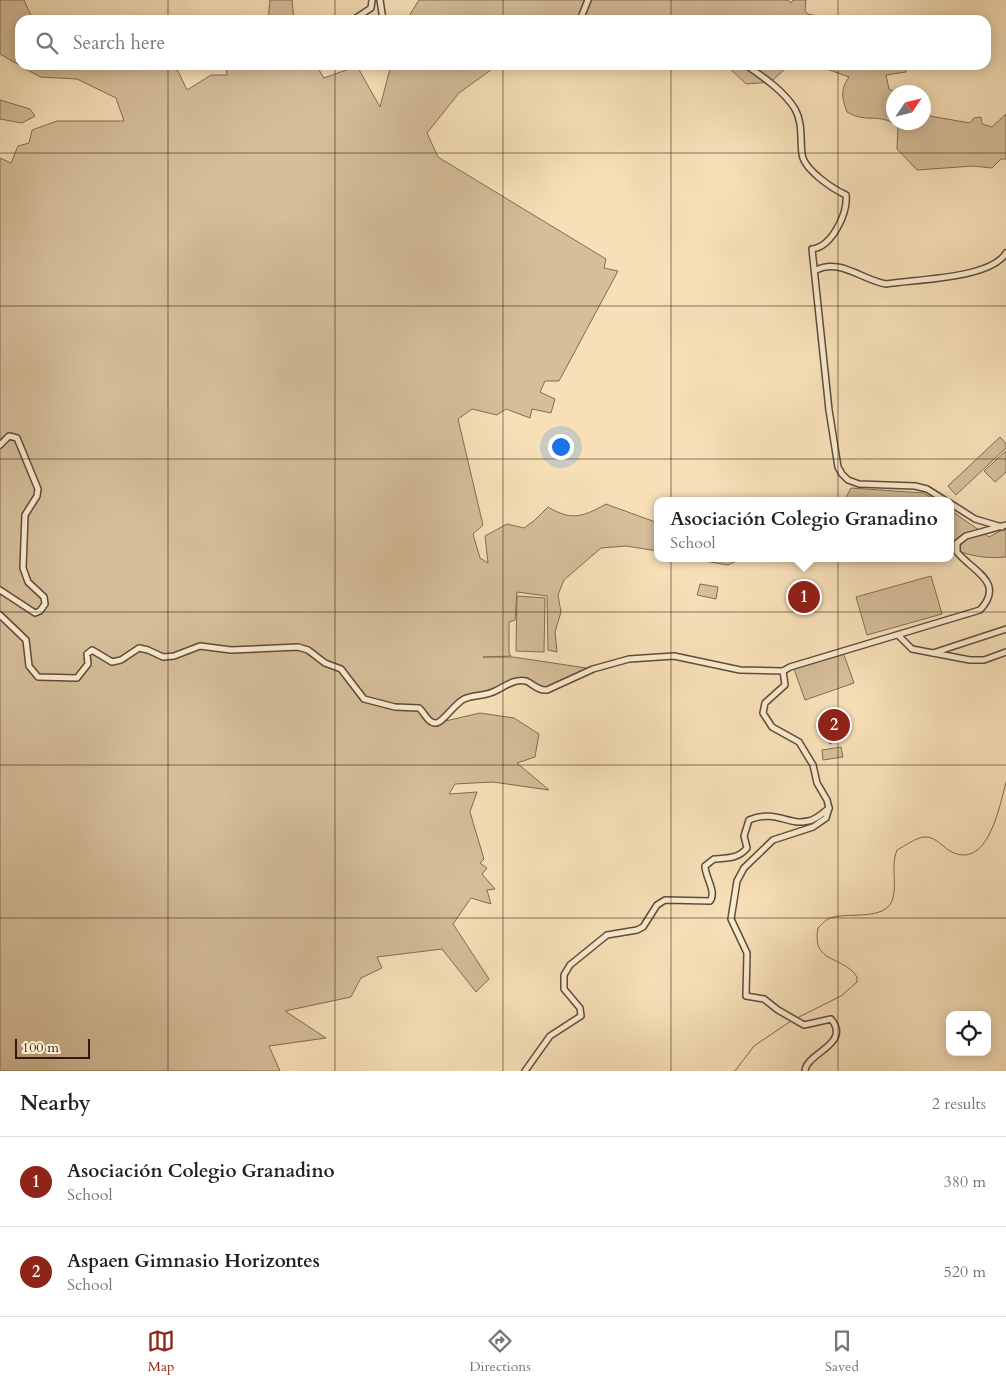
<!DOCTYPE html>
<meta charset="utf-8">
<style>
:root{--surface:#fff;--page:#f2f2f2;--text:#202124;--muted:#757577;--line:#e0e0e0;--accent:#8f2418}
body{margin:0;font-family:Cardo,serif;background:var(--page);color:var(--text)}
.controls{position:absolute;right:15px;bottom:15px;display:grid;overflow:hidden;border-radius:10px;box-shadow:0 2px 12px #0003}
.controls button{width:45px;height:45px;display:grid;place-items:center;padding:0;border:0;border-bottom:1px solid var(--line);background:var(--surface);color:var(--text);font:25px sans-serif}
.compass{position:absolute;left:886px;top:85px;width:45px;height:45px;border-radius:50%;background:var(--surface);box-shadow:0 2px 12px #0003;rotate:55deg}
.scale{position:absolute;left:15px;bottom:12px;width:75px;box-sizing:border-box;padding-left:5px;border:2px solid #2e190a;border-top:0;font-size:14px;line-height:18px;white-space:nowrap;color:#2e190a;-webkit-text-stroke:4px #faebd1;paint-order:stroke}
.you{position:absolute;left:560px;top:446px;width:18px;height:18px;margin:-12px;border:4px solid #fff;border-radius:50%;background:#1a73e8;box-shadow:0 0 0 8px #1a73e833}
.badge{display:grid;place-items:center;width:32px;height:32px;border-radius:50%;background:var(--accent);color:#fff;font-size:16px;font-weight:700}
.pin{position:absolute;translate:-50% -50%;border:2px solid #fff;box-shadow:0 1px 5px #0006}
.popup{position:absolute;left:654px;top:497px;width:300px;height:65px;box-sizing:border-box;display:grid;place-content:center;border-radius:10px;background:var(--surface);filter:drop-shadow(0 1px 4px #0005);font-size:16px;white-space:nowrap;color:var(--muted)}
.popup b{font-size:19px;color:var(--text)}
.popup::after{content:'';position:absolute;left:50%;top:100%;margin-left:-10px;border:10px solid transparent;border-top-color:var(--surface)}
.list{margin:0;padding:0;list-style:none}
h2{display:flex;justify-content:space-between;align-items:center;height:65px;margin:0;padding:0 20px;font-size:21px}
h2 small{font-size:16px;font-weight:400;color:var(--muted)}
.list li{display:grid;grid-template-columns:32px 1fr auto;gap:15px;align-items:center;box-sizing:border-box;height:90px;padding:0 20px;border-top:1px solid var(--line)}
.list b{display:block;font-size:19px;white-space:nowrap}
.list p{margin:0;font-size:16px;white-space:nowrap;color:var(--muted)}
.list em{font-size:16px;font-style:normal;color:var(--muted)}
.icon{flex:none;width:28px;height:28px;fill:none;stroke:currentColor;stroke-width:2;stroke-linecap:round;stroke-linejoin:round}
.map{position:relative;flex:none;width:1006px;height:1071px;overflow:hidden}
.search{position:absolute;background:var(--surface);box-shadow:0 2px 12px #0003;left:15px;right:15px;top:15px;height:55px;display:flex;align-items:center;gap:12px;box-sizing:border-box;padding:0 18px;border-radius:15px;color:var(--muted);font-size:19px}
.sheet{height:245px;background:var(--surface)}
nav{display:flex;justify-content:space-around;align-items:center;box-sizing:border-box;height:70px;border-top:1px solid var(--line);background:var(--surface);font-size:14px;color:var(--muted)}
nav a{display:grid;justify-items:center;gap:2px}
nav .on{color:var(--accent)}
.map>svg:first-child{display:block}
.green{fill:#d5be9a;stroke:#826c52}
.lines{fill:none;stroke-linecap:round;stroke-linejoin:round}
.stream{stroke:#7e684f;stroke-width:1}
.minor-casing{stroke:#604b36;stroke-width:8}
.minor{stroke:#faebd1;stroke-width:5}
.grid{fill:none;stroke:#2e190a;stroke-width:1;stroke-opacity:0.55}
</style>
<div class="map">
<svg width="1006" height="1071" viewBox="0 0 1006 1071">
<rect width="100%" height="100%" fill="#f7e0b8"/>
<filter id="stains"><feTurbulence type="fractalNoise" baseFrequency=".004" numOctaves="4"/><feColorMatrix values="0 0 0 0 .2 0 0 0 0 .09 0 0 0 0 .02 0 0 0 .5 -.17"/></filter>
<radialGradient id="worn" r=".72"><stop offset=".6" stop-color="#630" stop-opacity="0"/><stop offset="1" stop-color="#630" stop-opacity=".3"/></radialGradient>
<g class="green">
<path d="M0,0h24l9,20h-13v45h147l11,6 9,19 24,-15h16l-1,-10h90l8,13 33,-12 23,41 11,-42h167l-63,2 -36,26 -32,40 11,24 168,102 -2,9 14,3 -59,110h-14l-5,11 15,7 -4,14 -19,-4 -2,9 -24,-9 -9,6 -25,-6 -14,10 25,106 -10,9 7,24 8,5 -3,-27 22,-12 17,4 11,-8 13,-13c23,14 35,10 58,-3l52,19v28l-32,-5 -25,2 -37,32 -6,15 3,17 -6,20 2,20 -9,-2 -1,-54 -30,-4 -2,28 -6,2v31l2,3 -28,1h30l80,12 -46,21 -28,-9 -26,11 -30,7 -22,23 39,-9 34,5 25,16 -4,23 -18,6 32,27 -56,-8 -38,2 -6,10 28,-2 -7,20 14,47 -4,4 7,5 -5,6 13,15 -8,1 4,14 -20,-6 -18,26 36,55 -13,13 -34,-43 -65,8 5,11 -21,10 -10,19 -66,14 41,27 -57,8 11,25h-280v-913l11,5 7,-17 11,-3 3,-13 25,-9h67l-8,-23 -39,-19 -37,-2 -40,-23z"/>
<polygon points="270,0 292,0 294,20 268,20"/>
<polygon points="419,0 788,0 791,3 793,0 806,0 805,11 808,14 836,20 410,20 409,16"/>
<polygon points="726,65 789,65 771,82 746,84"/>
<path d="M816,65h63l4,4 4,-4h18l1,7 -20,3 3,14 5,3v30h30v-7l46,8 4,-5 7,-1 1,7 10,3 14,-13v45h-5l-9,9 -19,-2 -56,4 -20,-21 1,-23c-20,-14 -30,-2 -51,-14 -5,-14 -7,-22 2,-35z"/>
<polygon points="0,100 30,109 35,116 22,123 0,119"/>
<polygon points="1000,437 1006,444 1006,448 956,495 948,486"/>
<polygon points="1006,451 1006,472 995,482 984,471"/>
<polygon points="851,488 923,493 937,501 844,501"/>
<path d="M950,510l39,27 17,-9v29c-21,2 -36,-1 -56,-9z"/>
<polygon points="687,558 743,558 728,565"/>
<polygon points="931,576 942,614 867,635 856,597"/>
<polygon points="700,584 718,587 716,599 697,595"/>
<polygon points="517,596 545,598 544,652 516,651"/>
<polygon points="843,652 854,683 805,700 794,669"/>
<polygon points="842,725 847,734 830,744 825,735"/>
<polygon points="841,747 843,757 823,760 822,750"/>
</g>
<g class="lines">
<g class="stream">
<path d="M797,1018l44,-22 16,-14v-5c-14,-22 -46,-13 -39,-49 5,-5 9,-10 16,-11 16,-4 50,3 58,-16 6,-16 -2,-35 5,-51 8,-4 18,-12 27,-13 13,-1 19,12 30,16 35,14 46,-49 52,-71"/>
<polyline points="735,1071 754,1046 791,1021"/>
</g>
<defs>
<g id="minor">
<polyline points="380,0 383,20"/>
<polyline points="353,20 371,8 372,0"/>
<polyline points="580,20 588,0"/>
<path d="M746,65c17,12 38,26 49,44 8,14 5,30 7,45 2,16 31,35 44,41 2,18 -14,52 -34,54l17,161 9,57 4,7 6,6 11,4 56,2 12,3 19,12"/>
<path d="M816,270c24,-12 46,10 70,14 30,-5 104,-5 120,-31"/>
<polyline points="0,445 9,436 17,438 38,489 37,496 25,515 23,568 28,582 44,597 45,604 40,611 35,613 0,590"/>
<polyline points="950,503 975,519 1002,527"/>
<path d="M0,615l26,25 3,26 9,11 39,1 11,-14 -1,-10 5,-4 20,12 9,-2 18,-12 9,2 15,7 11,-1 26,-10 31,4 67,-3 10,3 17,13 16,6 23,30 31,8 24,1c5,4 9,15 16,15 7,1 19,-19 29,-24 9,-4 20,-3 29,-7 10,-4 21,-14 33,-11 7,3 12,10 21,9l46,-21 36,-10 45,-3 66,14 43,1 2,14 -20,18 -2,10 9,14 27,15 14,23 4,18 10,17 2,8 -3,10 -13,9 -40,13 -29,28 -7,13 -6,38 16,34 -1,43 18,3 14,11 26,15 27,-6c21,25 -25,34 -26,52"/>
<polyline points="898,635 912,649 970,660 984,660 1006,652"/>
<polyline points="933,653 1006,629"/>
<path d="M783,671l7,-4 190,-57c26,-28 -8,-39 -23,-58v-9l9,-7 40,-11"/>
<path d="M525,1071l25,-35 31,-20 -1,-8 -16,-19v-14l6,-10 37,-30 30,-5 6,-3 14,-22 8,-5 45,1c7,-9 -5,-24 -5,-35l9,-7c13,-1 24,0 33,-11l-3,-12 5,-16c27,-11 39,6 59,1 8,-1 15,-8 21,-13"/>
</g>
</defs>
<use href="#minor" class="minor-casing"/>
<use href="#minor" class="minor"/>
</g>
<path class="grid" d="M168,0v20M335,0v20M503,0v20M671,0v20M838,0v20M168,65v1006M335,65v1006M503,65v1006M671,65v1006M838,65v1006M0,153h1006M0,306h1006M0,459h1006M0,612h1006M0,765h1006M0,918h1006"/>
<rect width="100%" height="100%" filter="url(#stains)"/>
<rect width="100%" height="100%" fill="url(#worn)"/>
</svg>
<div class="controls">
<button><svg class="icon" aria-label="locate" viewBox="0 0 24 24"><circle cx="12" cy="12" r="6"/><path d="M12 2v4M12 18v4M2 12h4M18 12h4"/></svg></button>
</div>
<svg class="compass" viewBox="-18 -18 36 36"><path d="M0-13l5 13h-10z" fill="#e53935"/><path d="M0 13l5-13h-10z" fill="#757577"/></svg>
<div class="scale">100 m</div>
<div class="you"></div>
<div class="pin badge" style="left:804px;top:597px">1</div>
<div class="popup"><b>Asociación Colegio Granadino</b>School</div>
<div class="pin badge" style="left:834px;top:725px">2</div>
<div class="search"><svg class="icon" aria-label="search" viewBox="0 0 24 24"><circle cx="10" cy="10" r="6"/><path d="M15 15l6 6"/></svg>Search here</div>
</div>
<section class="sheet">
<h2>Nearby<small>2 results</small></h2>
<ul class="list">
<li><span class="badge">1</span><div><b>Asociación Colegio Granadino</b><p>School</p></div><em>380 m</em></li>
<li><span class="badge">2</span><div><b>Aspaen Gimnasio Horizontes</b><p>School</p></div><em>520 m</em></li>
</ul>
</section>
<nav>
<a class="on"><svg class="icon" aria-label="map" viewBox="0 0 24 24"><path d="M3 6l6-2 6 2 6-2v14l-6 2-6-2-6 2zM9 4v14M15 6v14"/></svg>Map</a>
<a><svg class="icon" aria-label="directions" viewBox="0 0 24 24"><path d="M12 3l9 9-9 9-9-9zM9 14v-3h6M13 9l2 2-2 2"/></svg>Directions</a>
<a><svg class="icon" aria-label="saved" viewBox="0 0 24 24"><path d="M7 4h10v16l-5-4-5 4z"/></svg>Saved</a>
</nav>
